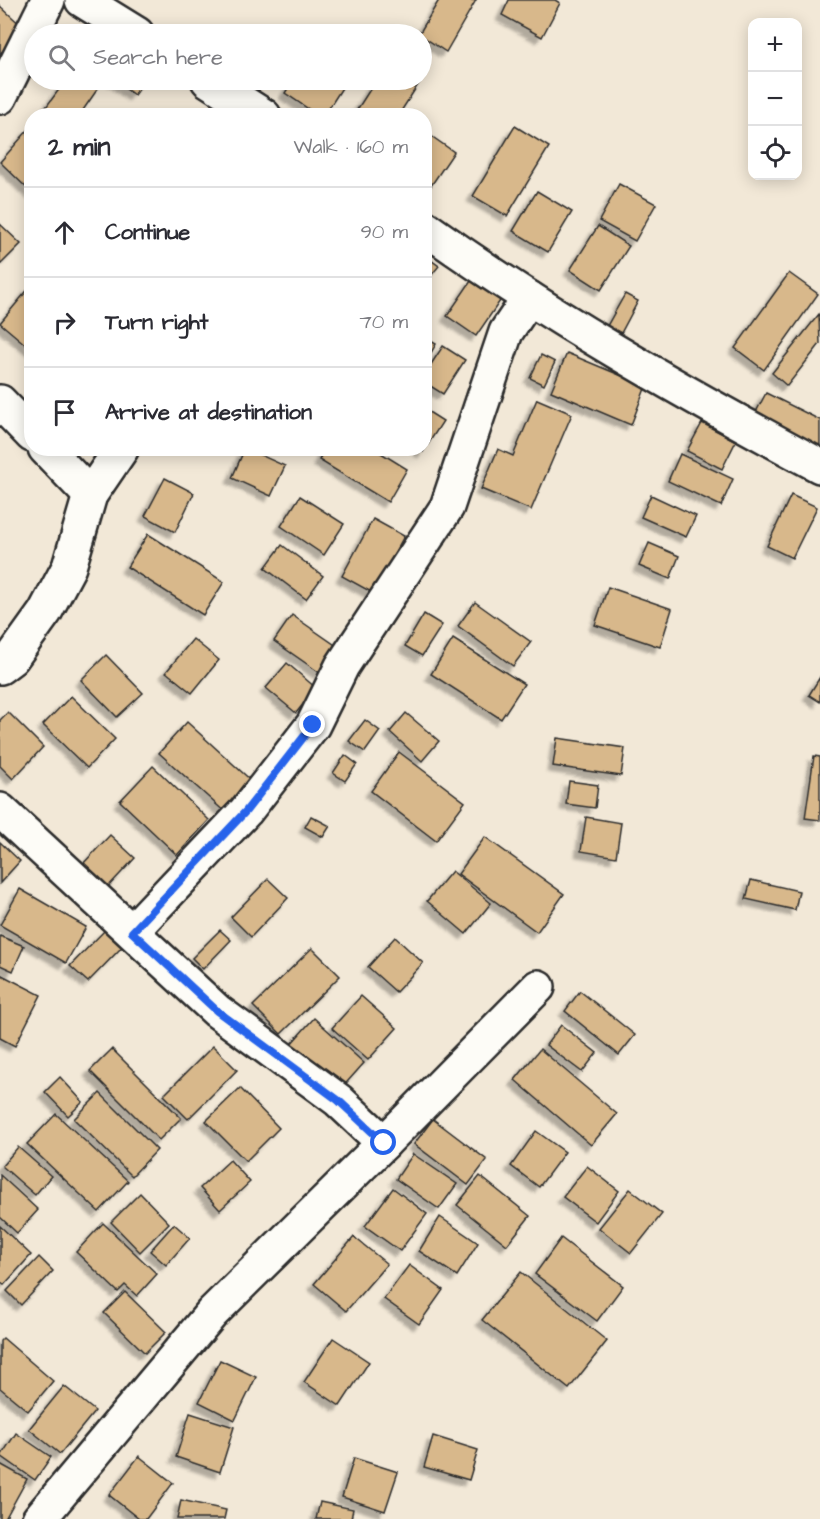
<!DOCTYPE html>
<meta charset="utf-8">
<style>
:root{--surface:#fff;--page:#f7f7f7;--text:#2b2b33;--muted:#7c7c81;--line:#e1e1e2}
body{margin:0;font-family:"Architects Daughter",sans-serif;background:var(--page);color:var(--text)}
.controls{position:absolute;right:18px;top:18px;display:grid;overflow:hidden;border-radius:12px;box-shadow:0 3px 15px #0003}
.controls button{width:54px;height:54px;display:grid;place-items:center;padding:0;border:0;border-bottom:2px solid var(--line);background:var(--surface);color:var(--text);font:30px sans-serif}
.stop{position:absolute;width:18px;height:18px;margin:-14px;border:4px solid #2563eb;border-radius:50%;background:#fff}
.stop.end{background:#2563eb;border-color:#fff;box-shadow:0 2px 6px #0008}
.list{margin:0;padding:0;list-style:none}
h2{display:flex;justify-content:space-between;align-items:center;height:78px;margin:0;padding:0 24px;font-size:26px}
h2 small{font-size:20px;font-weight:400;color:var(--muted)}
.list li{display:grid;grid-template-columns:39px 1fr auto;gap:18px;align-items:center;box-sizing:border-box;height:90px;padding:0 24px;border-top:2px solid var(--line)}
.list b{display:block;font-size:22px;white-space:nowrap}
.list em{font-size:20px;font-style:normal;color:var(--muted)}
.icon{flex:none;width:33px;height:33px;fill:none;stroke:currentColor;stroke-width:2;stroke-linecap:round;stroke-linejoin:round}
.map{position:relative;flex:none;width:820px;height:1519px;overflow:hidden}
.search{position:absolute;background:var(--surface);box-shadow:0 3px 15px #0003;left:24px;top:24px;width:408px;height:66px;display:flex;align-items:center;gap:15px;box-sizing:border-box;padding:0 21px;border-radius:33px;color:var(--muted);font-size:22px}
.panel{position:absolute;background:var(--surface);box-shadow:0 3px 15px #0003;left:24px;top:108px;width:408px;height:348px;border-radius:24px}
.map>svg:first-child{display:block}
.building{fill:#d8b88b;stroke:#2b2b2b;stroke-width:1.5;filter:url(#shadow)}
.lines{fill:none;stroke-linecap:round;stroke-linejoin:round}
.minor-casing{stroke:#2b2b2b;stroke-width:38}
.minor{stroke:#fdfcf7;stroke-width:33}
.route{stroke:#2563eb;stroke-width:8}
</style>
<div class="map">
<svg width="820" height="1519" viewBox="0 0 820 1519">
<defs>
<filter id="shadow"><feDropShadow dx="-5.5" dy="5.5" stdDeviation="1.5" flood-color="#0004"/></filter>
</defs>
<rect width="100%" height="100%" fill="#f2e8d7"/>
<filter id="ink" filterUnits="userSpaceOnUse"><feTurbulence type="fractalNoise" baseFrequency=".0167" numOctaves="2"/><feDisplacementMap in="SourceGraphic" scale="12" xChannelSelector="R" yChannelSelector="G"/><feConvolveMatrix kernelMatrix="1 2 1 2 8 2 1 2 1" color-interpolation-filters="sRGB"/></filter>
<g filter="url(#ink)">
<g class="building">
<polygon points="439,0 476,0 446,52 419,34"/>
<polygon points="509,0 555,0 560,3 542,37 502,15"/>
<polygon points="0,6 24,28 0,54"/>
<polygon points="66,80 88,80 99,87 79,116 58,116 46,107"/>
<polygon points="114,80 145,80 134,95"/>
<polygon points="244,80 266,80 259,90"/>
<polygon points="293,80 347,80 324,116 319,116 285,93"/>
<polygon points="376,80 421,80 398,116 353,116"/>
<polygon points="515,126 549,147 507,216 473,196"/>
<polygon points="29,129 32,132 32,193 0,162"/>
<polygon points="424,131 454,152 426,193 424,191"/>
<polygon points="619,184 656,204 635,241 599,221"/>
<polygon points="537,191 572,212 548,252 513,231"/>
<polygon points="0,224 21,244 0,265"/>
<polygon points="598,226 629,246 601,290 570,270"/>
<polygon points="424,255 439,266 424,284"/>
<polygon points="789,273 818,294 764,370 735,348"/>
<polygon points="473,278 502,298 476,336 447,316"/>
<polygon points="30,287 32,289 32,350 0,323"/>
<polygon points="625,294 638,301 621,333 607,326"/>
<polygon points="819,314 820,344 787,386 772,373"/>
<polygon points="424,337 436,344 424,365"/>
<polygon points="443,346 465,360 443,394 424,382 424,375"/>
<polygon points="567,353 646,386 631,425 551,391"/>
<polygon points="541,355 555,362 544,385 530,378"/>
<polygon points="766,393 820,420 820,447 755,414"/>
<polygon points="537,399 572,414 531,510 481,489 498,449 513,456"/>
<polygon points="424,409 443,421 423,452 418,448 424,448"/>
<polygon points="702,423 736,441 722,469 687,451"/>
<polygon points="245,448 285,466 271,496 232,478"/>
<polygon points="325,448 373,448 407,469 388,502 319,460"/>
<polygon points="680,454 733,479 721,506 668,481"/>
<polygon points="165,478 194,493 175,532 145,516"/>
<polygon points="651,495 696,516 686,537 641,517"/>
<polygon points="791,495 817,507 792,558 767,546"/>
<polygon points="300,496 344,524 324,555 281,526"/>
<polygon points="373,519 404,536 373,593 342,576"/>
<polygon points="148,534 224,582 203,615 127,567"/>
<polygon points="649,543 679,556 670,579 639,566"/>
<polygon points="282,545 323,576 306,599 265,568"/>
<polygon points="608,587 672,609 660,647 595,625"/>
<polygon points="475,602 531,642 513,666 458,626"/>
<polygon points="424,614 442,625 422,656 405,646"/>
<polygon points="292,615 338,647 320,673 274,641"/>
<polygon points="193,639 219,660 192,693 166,672"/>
<polygon points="453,639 524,684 501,719 431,674"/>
<polygon points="106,655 143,693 117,717 81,680"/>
<polygon points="287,663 316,688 296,713 266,688"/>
<polygon points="820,677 820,702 809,695"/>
<polygon points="71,696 115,739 87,768 43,725"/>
<polygon points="8,712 43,747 13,779 0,766 0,720"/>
<polygon points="406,713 439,741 422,761 390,732"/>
<polygon points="365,720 380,731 365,752 349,741"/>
<polygon points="187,722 255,784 227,814 159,753"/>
<polygon points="557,738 625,748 621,776 553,766"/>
<polygon points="399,752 465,802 436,841 371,791"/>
<polygon points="345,755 357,764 345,781 333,773"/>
<polygon points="814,756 820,757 820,820 805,818"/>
<polygon points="153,766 209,820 177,855 120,801"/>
<polygon points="569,781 598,785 595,808 566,804"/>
<polygon points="311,816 330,826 323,837 305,827"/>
<polygon points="586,817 621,823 616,857 581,851"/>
<polygon points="110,835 135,858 106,889 81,866"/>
<polygon points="485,837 564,894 537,932 458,874"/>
<polygon points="0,842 20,861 0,883"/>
<polygon points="452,871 491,903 466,934 427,901"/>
<polygon points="268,879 288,898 251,937 231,917"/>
<polygon points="751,880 799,891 795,910 746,899"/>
<polygon points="20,889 86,927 66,963 0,925"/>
<polygon points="105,930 122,947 88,982 70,966"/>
<polygon points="220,930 231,940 203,969 192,958"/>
<polygon points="0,936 24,946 13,971 0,965"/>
<polygon points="395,937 423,963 396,992 368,967"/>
<polygon points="312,948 340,976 281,1034 253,1006"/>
<polygon points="0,974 41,995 15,1046 0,1038"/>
<polygon points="580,991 635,1035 619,1055 565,1011"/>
<polygon points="361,996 397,1028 368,1060 332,1028"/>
<polygon points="314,1018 364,1063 340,1090 290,1045"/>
<polygon points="561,1025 597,1053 582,1072 546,1045"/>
<polygon points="213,1046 237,1070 188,1119 164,1095"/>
<polygon points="112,1049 181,1118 159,1140 90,1071"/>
<polygon points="540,1049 617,1114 591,1145 515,1080"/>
<polygon points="60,1077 83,1102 68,1116 45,1092"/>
<polygon points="240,1088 279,1128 246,1161 206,1121"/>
<polygon points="100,1093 157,1150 132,1176 74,1119"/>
<polygon points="56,1114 128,1181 99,1212 27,1144"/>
<polygon points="433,1119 487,1160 468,1185 414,1144"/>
<polygon points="536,1131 565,1152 539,1187 511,1166"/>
<polygon points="18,1147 51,1176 35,1195 2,1166"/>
<polygon points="413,1154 457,1184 439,1209 396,1179"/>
<polygon points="230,1160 250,1182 220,1210 200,1188"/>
<polygon points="587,1166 619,1191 596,1222 563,1197"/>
<polygon points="0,1175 38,1210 17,1233 0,1217"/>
<polygon points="480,1176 530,1216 507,1245 457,1205"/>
<polygon points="393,1188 427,1214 400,1251 365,1226"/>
<polygon points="630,1189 662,1214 631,1253 599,1228"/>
<polygon points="140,1193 169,1223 140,1252 111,1222"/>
<polygon points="440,1217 478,1243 457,1276 419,1251"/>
<polygon points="103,1223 157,1274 137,1296 125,1285 118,1292 76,1252"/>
<polygon points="174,1224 190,1238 166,1265 150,1251"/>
<polygon points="0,1226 31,1255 4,1285 0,1282"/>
<polygon points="354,1237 387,1264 346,1311 314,1284"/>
<polygon points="561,1238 623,1286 597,1321 535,1274"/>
<polygon points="39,1257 53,1271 21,1305 7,1291"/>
<polygon points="409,1265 443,1290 419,1324 384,1299"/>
<polygon points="521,1272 607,1341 569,1389 482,1320"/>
<polygon points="125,1292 166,1332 145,1353 104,1313"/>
<polygon points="3,1338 53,1381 28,1411 0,1388 0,1341"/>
<polygon points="333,1338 369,1362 340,1406 304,1382"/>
<polygon points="220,1360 256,1377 235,1420 199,1402"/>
<polygon points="64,1386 95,1411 60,1454 29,1429"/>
<polygon points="190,1413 234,1427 220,1472 176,1457"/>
<polygon points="16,1433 51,1457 35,1480 1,1456"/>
<polygon points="433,1436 478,1450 469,1480 424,1467"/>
<polygon points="139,1456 173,1483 146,1519 139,1519 109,1495"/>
<polygon points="354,1458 398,1472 385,1511 342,1497"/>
<polygon points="0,1464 27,1479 5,1519 0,1519"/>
<polygon points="181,1500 226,1510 224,1519 177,1519"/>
<polygon points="320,1502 353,1509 351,1519 316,1519"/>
</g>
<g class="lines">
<defs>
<g id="minor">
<polyline points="82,0 137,34"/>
<polyline points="208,80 264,116"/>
<polyline points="0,97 48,0"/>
<path d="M424,227c126,90 260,166 396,239"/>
<polyline points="0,402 32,435"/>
<polyline points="45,448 90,495"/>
<polyline points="0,667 12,658 45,612 69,567 90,495 122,448"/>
<polyline points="0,810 217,1011 338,1100 384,1143 538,987"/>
<polyline points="132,931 246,811 313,725 342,666 447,507 506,332 529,298"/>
<polyline points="39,1519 212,1313 384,1143"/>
</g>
</defs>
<use href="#minor" class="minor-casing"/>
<use href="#minor" class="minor"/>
</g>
</g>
<g class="lines" filter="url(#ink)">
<polyline class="route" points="313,725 246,811 132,932 217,1011 338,1100 384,1143"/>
</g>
</svg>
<div class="controls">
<button>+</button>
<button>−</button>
<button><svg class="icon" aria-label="locate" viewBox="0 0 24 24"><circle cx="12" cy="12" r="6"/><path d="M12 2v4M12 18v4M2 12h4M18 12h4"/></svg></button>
</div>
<div class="stop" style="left:384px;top:1143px"></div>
<div class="stop end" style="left:313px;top:725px"></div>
<div class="search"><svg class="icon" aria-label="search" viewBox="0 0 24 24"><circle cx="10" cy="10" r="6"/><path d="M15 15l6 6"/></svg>Search here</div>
<section class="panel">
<h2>2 min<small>Walk · 160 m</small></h2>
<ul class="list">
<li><svg class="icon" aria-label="ahead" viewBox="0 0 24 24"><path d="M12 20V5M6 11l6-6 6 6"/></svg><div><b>Continue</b></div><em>90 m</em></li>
<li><svg class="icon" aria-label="right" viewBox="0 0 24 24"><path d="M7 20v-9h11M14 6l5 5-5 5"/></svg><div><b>Turn right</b></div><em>70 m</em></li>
<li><svg class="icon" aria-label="arrive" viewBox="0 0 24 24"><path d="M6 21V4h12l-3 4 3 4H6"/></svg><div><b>Arrive at destination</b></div></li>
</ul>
</section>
</div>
